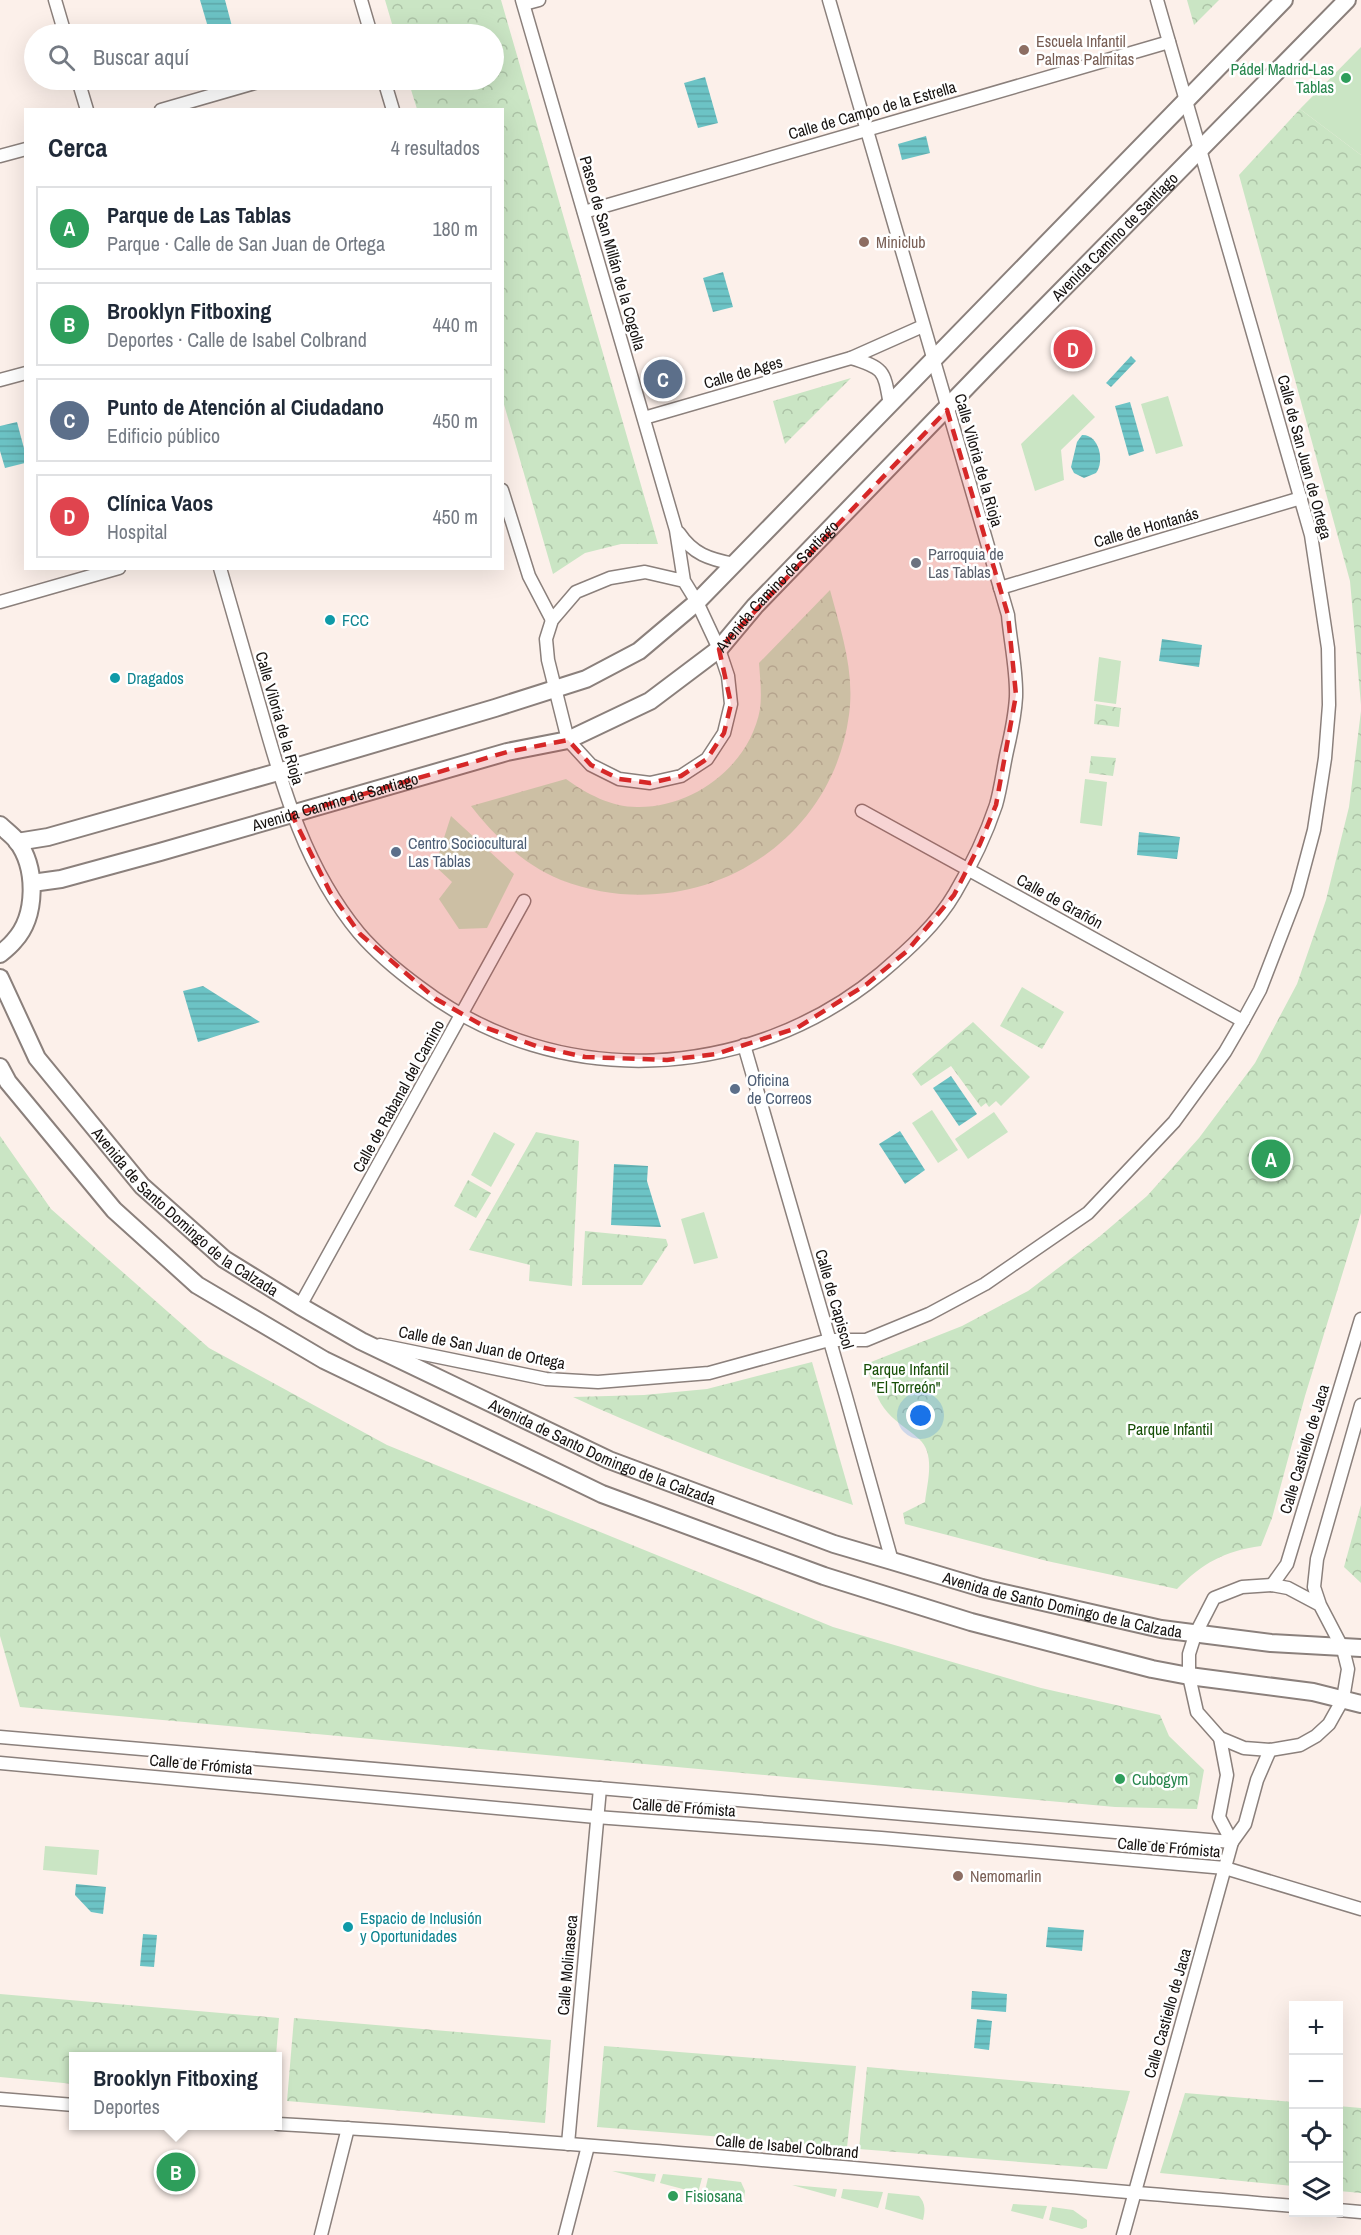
<!DOCTYPE html>
<html lang="es">
<meta charset="utf-8">
<style>
:root{--surface:#fff;--page:#f6f6f7;--text:#1f2937;--muted:#747a83;--line:#e0e1e3;--accent:#5e602d}
body{margin:0;font-family:"Archivo Narrow",sans-serif;background:var(--page);color:var(--text)}
.controls{position:absolute;right:18px;bottom:18px;display:grid;overflow:hidden;border-radius:0px;box-shadow:0 6px 24px #0002}
.controls button{width:54px;height:54px;display:grid;place-items:center;padding:0;border:0;border-bottom:2px solid var(--line);background:var(--surface);color:var(--text);font:30px sans-serif}
.you{position:absolute;left:921px;top:1416px;width:21px;height:21px;margin:-15px;border:4px solid #fff;border-radius:50%;background:#1a73e8;box-shadow:0 0 0 9px #1a73e833}
.badge{display:grid;place-items:center;width:39px;height:39px;border-radius:50%;background:var(--accent);color:#fff;font-size:20px;font-weight:700}
.pin{position:absolute;translate:-50% -50%;border:3px solid #fff;box-shadow:0 2px 6px #0006}
.popup{position:absolute;left:69px;top:2052px;width:213px;height:78px;box-sizing:border-box;display:grid;place-content:center;border-radius:0px;background:var(--surface);filter:drop-shadow(0 2px 4px #0005);font-size:20px;white-space:nowrap;color:var(--muted)}
.popup b{font-size:22px;color:var(--text)}
.popup::after{content:'';position:absolute;left:50%;top:100%;margin-left:-12px;border:12px solid transparent;border-top-color:var(--surface)}
.list{margin:0;padding:0;list-style:none}
h2{display:flex;justify-content:space-between;align-items:center;height:78px;margin:0;padding:0 24px;font-size:26px}
h2 small{font-size:20px;font-weight:400;color:var(--muted)}
.list li{display:grid;grid-template-columns:39px 1fr auto;gap:18px;align-items:center;box-sizing:border-box;height:84px;margin:0 12px 12px;padding:0 12px;border:2px solid var(--line);border-radius:0px}
.list b{display:block;font-size:22px;white-space:nowrap}
.list p{margin:0;font-size:20px;white-space:nowrap;color:var(--muted)}
.list em{font-size:20px;font-style:normal;color:var(--muted)}
.icon{flex:none;width:33px;height:33px;fill:none;stroke:currentColor;stroke-width:2;stroke-linecap:round;stroke-linejoin:round}
.map{position:relative;flex:none;width:1361px;height:2235px;overflow:hidden}
.search{position:absolute;background:var(--surface);box-shadow:0 6px 24px #0002;left:24px;top:24px;width:480px;height:66px;display:flex;align-items:center;gap:15px;box-sizing:border-box;padding:0 21px;border-radius:33px;color:var(--muted);font-size:22px}
.panel{position:absolute;background:var(--surface);box-shadow:0 6px 24px #0002;left:24px;top:108px;width:480px;height:462px;border-radius:0px}
.map>svg:first-child{display:block}
.grass{fill:#cae5c4}
.forest{fill:url(#forest-crowns)}
.water{fill:url(#water-rules)}
.lines{fill:none;stroke-linecap:round;stroke-linejoin:round}
.minor-casing{stroke:#8b807c;stroke-width:15}
.tertiary-casing{stroke:#8b807c;stroke-width:20}
.minor{stroke:#fff;stroke-width:12}
.tertiary{stroke:#fff;stroke-width:16}
.marked{fill:#d62828;fill-opacity:0.2;stroke:#d62828;stroke-width:4.5;stroke-dasharray:12 8;stroke-linejoin:round}
.education-dot{fill:#8d6e63;stroke:#fff;stroke-width:2}
.leisure-dot{fill:#2e9e5b;stroke:#fff;stroke-width:2}
.worship-dot{fill:#6b7280;stroke:#fff;stroke-width:2}
.culture-dot{fill:#0f9aa8;stroke:#fff;stroke-width:2}
.service-dot{fill:#5c6f8a;stroke:#fff;stroke-width:2}
.labels{text-anchor:middle;dominant-baseline:central;stroke-width:5;stroke-linejoin:round;paint-order:stroke}
.education-label{font-size:16px;fill:#785e54;stroke:#fff;text-anchor:start}
.leisure-label{font-size:16px;fill:#27864d;stroke:#fff;text-anchor:start}
.street-label{font-size:16px;fill:#161210;stroke:#fff}
.worship-label{font-size:16px;fill:#5b616d;stroke:#fff;text-anchor:start}
.culture-label{font-size:16px;fill:#0d838f;stroke:#fff;text-anchor:start}
.service-label{font-size:16px;fill:#4e5e75;stroke:#fff;text-anchor:start}
.park-label{font-size:16px;fill:#174f07;stroke:#fff}
</style>
<div class="map">
<svg width="1361" height="2235" viewBox="0 0 1361 2235">
<defs>
<pattern id="forest-crowns" width="20" height="18" patternUnits="userSpaceOnUse" patternTransform="scale(1.5)"><rect width="20" height="18" fill="#cae5c4"/><path d="M2 6a3 3 0 1 1 6 0M12 15a3 3 0 1 1 6 0" fill="none" stroke="#adc3a7"/></pattern>
<pattern id="water-rules" width="6" height="5" patternUnits="userSpaceOnUse" patternTransform="scale(1.5)"><rect width="6" height="5" fill="#6cc3c5"/><path d="M0 2.5h6" fill="none" stroke="#5da6a8"/></pattern>
</defs>
<rect width="100%" height="100%" fill="#fcf0ea"/>
<g class="grass">
<polygon points="1361,47 1361,155 1300,109"/>
<polygon points="1073,394 1095,417 1061,450 1064,480 1035,491 1021,444"/>
<polygon points="1168,396 1183,446 1156,454 1141,404"/>
<polygon points="1099,657 1121,661 1116,704 1094,701"/>
<polygon points="1085,779 1107,782 1102,826 1080,823"/>
<polygon points="451,816 514,874 487,928 459,929 439,899 452,882 435,866"/>
<polygon points="932,1110 958,1150 938,1163 912,1123"/>
<polygon points="994,1112 1008,1132 968,1159 955,1139"/>
<polygon points="494,1132 515,1144 491,1187 471,1175"/>
<polygon points="704,1212 718,1258 694,1264 681,1219"/>
<polygon points="45,1846 99,1850 97,1875 43,1870"/>
<polygon points="612,2171 656,2174 654,2182"/>
<polygon points="663,2174 702,2178 698,2193 660,2183"/>
<polygon points="708,2178 741,2182 745,2191 743,2205 704,2195"/>
<polygon points="792,2185 837,2189 835,2197"/>
<polygon points="843,2189 883,2192 878,2208 841,2198"/>
<path d="M888,2193l31,3c7,8 6,15 4,24l-38,-11z"/>
<polygon points="1013,2204 1047,2206 1043,2219 1011,2211"/>
<polygon points="1052,2207 1073,2210 1087,2220 1087,2227 1082,2229 1049,2220"/>
</g>
<g class="forest">
<polygon points="385,0 501,0 658,544 621,544 585,553 553,574 503,401 502,110 417,109 408,80 494,80 494,34 395,34"/>
<polygon points="1187,0 1219,0 1194,25"/>
<polygon points="1300,109 1361,155 1361,705 1350,581 1239,175"/>
<polygon points="851,378 785,444 773,401"/>
<path d="M830,590c11,41 25,81 19,125 -18,137 -161,214 -288,165 -37,-15 -66,-43 -90,-74l95,-27c21,15 45,28 71,28 57,1 113,-42 123,-98 2,-15 0,-31 -1,-46z"/>
<polygon points="1096,704 1121,708 1119,727 1094,724"/>
<path d="M1361,711v502l-56,183 -33,122 -11,28c-37,5 -58,17 -84,43l-130,-28 -142,-37 -2,-11 22,-11c2,-19 11,-48 -6,-63 -12,-11 -26,-18 -35,-31 -9,-12 -13,-30 -18,-44l96,-38 66,-35 71,-54 48,-41 52,-58 56,-75 42,-79 29,-84 23,-93z"/>
<polygon points="1091,756 1116,758 1113,776 1089,773"/>
<polygon points="1022,987 1064,1012 1042,1049 1000,1026"/>
<polygon points="973,1022 1030,1077 1001,1106 996,1101 989,1107 986,1103 981,1107 951,1066 921,1086 912,1074"/>
<polygon points="536,1132 579,1141 572,1286 529,1281 530,1265 469,1250"/>
<polygon points="0,1136 51,1209 209,1348 387,1445 833,1627 1041,1688 1160,1715 1169,1736 1204,1770 1197,1809 1115,1807 20,1707 0,1636"/>
<polygon points="468,1180 491,1193 476,1218 454,1206"/>
<polygon points="585,1231 666,1239 668,1245 642,1285 582,1285"/>
<path d="M812,1362l41,143c-95,-31 -189,-66 -280,-108l71,-2 63,-6z"/>
<polygon points="1361,1505 1361,1583 1344,1567"/>
<polygon points="0,1994 279,2018 276,2056 74,2056 74,2084 0,2077"/>
<polygon points="294,2018 551,2040 545,2123 287,2101"/>
<polygon points="604,2046 856,2066 847,2147 597,2127"/>
<polygon points="867,2067 1130,2091 1107,2169 859,2149"/>
<polygon points="1185,2093 1293,2102 1293,2186 1160,2173"/>
<polygon points="1338,2106 1361,2108 1361,2193 1339,2191"/>
</g>
<g class="water">
<polygon points="200,0 225,0 234,34 210,34"/>
<polygon points="705,77 718,123 698,128 684,83"/>
<polygon points="926,136 930,153 902,160 898,144"/>
<polygon points="723,272 733,307 713,312 703,278"/>
<polygon points="1131,356 1136,361 1111,387 1106,383"/>
<polygon points="1130,402 1144,451 1129,456 1115,406"/>
<polygon points="17,422 25,452 25,463 5,468 0,451 0,426"/>
<path d="M1082,435c17,-1 23,26 14,38l-12,5 -10,-5 -3,-6 6,-25z"/>
<polygon points="1162,639 1202,645 1199,667 1159,661"/>
<polygon points="1139,832 1180,837 1177,859 1137,855"/>
<polygon points="203,986 260,1022 198,1042 183,991"/>
<polygon points="951,1076 977,1114 959,1126 933,1088"/>
<polygon points="900,1131 925,1170 905,1184 879,1144"/>
<polygon points="614,1164 648,1166 647,1181 661,1227 611,1225"/>
<polygon points="76,1884 106,1887 103,1914 91,1912 75,1895"/>
<polygon points="1048,1927 1084,1930 1082,1951 1046,1947"/>
<polygon points="143,1934 157,1935 154,1967 140,1966"/>
<polygon points="972,1991 1007,1994 1006,2012 971,2009"/>
<polygon points="977,2019 992,2021 989,2050 974,2048"/>
</g>
<g class="lines">
<defs>
<g id="minor">
<polyline points="55,0 65,34"/>
<polyline points="361,0 371,34"/>
<polyline points="522,0 676,530 684,581 697,602 719,649 728,676 731,704 724,733 707,759 681,776 650,783 619,779 591,765 568,740 548,660 546,639 552,620 576,592 610,578 645,572 684,581"/>
<polyline points="524,4 539,0"/>
<polyline points="78,80 87,110"/>
<polyline points="384,80 393,110"/>
<polyline points="161,110 265,80"/>
<polyline points="0,156 26,149"/>
<polyline points="584,212 1169,42"/>
<path d="M851,358c34,10 33,13 39,47"/>
<polyline points="0,380 26,373"/>
<polyline points="644,418 851,358 923,326"/>
<polyline points="502,490 529,576 552,620"/>
<path d="M679,533c14,21 30,26 55,31"/>
<path d="M220,568c14,49 28,98 42,146 22,78 44,155 97,219 18,21 40,39 62,55 137,104 329,94 460,-15 27,-23 56,-49 74,-80 16,-27 31,-58 41,-88 5,-17 7,-36 11,-54 4,-17 8,-36 9,-54 1,-26 -6,-57 -8,-82l-179,-615"/>
<polyline points="1000,588 1301,498"/>
<polyline points="0,602 119,568"/>
<polyline points="862,811 1243,1021"/>
<polyline points="744,1045 845,1393 892,1561"/>
<polyline points="300,1306 524,901"/>
<polyline points="380,1345 546,1379 598,1382 709,1373 829,1340 866,1340 929,1314 985,1284 1088,1213 1174,1122 1225,1052 1243,1021 1260,990 1297,894 1314,830 1325,758 1329,705 1328,648 1311,535 1157,0"/>
<polyline points="1272,1585 1287,1564 1361,1319"/>
<polyline points="1320,1605 1288,1588 1272,1585 1242,1587 1214,1598 1195,1635 1189,1654 1189,1676 1197,1712 1220,1738 1244,1748 1270,1750 1300,1745 1316,1736 1329,1724 1343,1699 1348,1669 1343,1649 1320,1605 1314,1587 1317,1559 1361,1405"/>
<polyline points="0,1737 1232,1842"/>
<polyline points="1220,1738 1227,1775 1219,1817 1232,1842"/>
<polyline points="0,1763 596,1817 881,1838 1225,1868 1361,1909"/>
<polyline points="0,2099 74,2105"/>
<path d="M278,2124c339,19 677,55 1016,82"/>
<polyline points="568,2144 600,1788"/>
<polyline points="1338,2210 1361,2212"/>
<polyline points="321,2235 348,2128"/>
<polyline points="565,2235 588,2146"/>
<polyline points="1123,2235 1232,1842 1245,1824 1257,1780 1270,1750"/>
</g>
<g id="tertiary">
<path d="M0,825c5,5 12,10 17,16 20,27 20,75 -3,100 -4,5 -9,9 -14,13"/>
<polyline points="17,842 48,837 278,772 495,708 586,679 639,651 697,602 1284,0"/>
<path id="s1" d="M32,883l29,-4 99,-27 347,-100 61,-12 82,-39 69,-52 36,-43 235,-243 357,-363"/>
<path id="s2" d="M0,978l37,80 105,128 82,73 76,47 61,35 248,119 225,84 58,17 90,27 179,41 110,14 90,5"/>
<polyline points="0,1067 8,1082 114,1210 197,1285 324,1360 602,1494 824,1576 971,1622 1152,1669 1189,1676 1313,1692 1361,1704"/>
</g>
</defs>
<use href="#minor" class="minor-casing"/>
<use href="#tertiary" class="tertiary-casing"/>
<use href="#minor" class="minor"/>
<use href="#tertiary" class="tertiary"/>
</g>
<path class="marked" d="M947,410l61,205 8,80 -20,110 -16,39 -26,51 -47,56 -40,33 -70,44 -81,26 -49,6 -82,-3 -49,-11 -49,-18 -51,-29 -76,-65 -30,-42 -38,-77 215,-63 61,-12 23,25 28,14 31,4 31,-7 26,-17 17,-26 7,-29 -12,-55z"/>
<g class="education-dot">
<circle cx="1024" cy="50" r="6"/>
<circle cx="864" cy="242" r="6"/>
<circle cx="958" cy="1876" r="6"/>
</g>
<g class="leisure-dot">
<circle cx="1346" cy="78" r="6"/>
<circle cx="1120" cy="1779" r="6"/>
<circle cx="673" cy="2196" r="6"/>
</g>
<circle class="worship-dot" cx="916" cy="563" r="6"/>
<g class="culture-dot">
<circle cx="330" cy="620" r="6"/>
<circle cx="115" cy="678" r="6"/>
<circle cx="348" cy="1927" r="6"/>
</g>
<g class="service-dot">
<circle cx="396" cy="852" r="6"/>
<circle cx="735" cy="1089" r="6"/>
</g>
<g class="labels">
<g class="education-label">
<text x="1036" y="41">Escuela Infantil<tspan x="1036" dy="18">Palmas Palmitas</tspan></text>
<text x="876" y="242">Miniclub</text>
<text x="970" y="1876">Nemomarlin</text>
</g>
<g class="leisure-label">
<text x="1334" y="69" text-anchor="end">Pádel Madrid-Las<tspan x="1334" dy="18">Tablas</tspan></text>
<text x="1132" y="1779">Cubogym</text>
<text x="685" y="2196">Fisiosana</text>
</g>
<g class="street-label">
<text transform="translate(872 110) rotate(-16)">Calle de Campo de la Estrella</text>
<text stroke="none"><textPath href="#s1" startOffset="1304">Avenida Camino de Santiago</textPath></text>
<text transform="translate(613 253) rotate(74)">Paseo de San Millán de la Cogolla</text>
<text transform="translate(743 372) rotate(-16)">Calle de Ages</text>
<text transform="translate(1305 457) rotate(75)">Calle de San Juan de Ortega</text>
<text transform="translate(979 460) rotate(74)">Calle Viloria de la Rioja</text>
<text transform="translate(1146 527) rotate(-16)">Calle de Hontanás</text>
<text stroke="none"><textPath href="#s1" startOffset="818">Avenida Camino de Santiago</textPath></text>
<text transform="translate(280 718) rotate(74)">Calle Viloria de la Rioja</text>
<text stroke="none"><textPath href="#s1" startOffset="314">Avenida Camino de Santiago</textPath></text>
<text transform="translate(1060 901) rotate(29)">Calle de Grañón</text>
<text transform="translate(398 1096) rotate(-61)">Calle de Rabanal del Camino</text>
<text stroke="none"><textPath href="#s2" startOffset="303">Avenida de Santo Domingo de la Calzada</textPath></text>
<text transform="translate(835 1299) rotate(74)">Calle de Capiscol</text>
<text transform="translate(482 1347) rotate(11)">Calle de San Juan de Ortega</text>
<text transform="translate(1304 1449) rotate(-73)">Calle Castiello de Jaca</text>
<text stroke="none"><textPath href="#s2" startOffset="789">Avenida de Santo Domingo de la Calzada</textPath></text>
<text stroke="none"><textPath href="#s2" startOffset="1275">Avenida de Santo Domingo de la Calzada</textPath></text>
<text transform="translate(201 1764) rotate(5)">Calle de Frómista</text>
<text transform="translate(684 1807) rotate(4)">Calle de Frómista</text>
<text transform="translate(1169 1847) rotate(5)">Calle de Frómista</text>
<text transform="translate(567 1965) rotate(-85)">Calle Molinaseca</text>
<text transform="translate(1167 2013) rotate(-74)">Calle Castiello de Jaca</text>
<text transform="translate(787 2146) rotate(5)">Calle de Isabel Colbrand</text>
</g>
<g class="worship-label">
<text x="928" y="554">Parroquia de<tspan x="928" dy="18">Las Tablas</tspan></text>
</g>
<g class="culture-label">
<text x="342" y="620">FCC</text>
<text x="127" y="678">Dragados</text>
<text x="360" y="1918">Espacio de Inclusión<tspan x="360" dy="18">y Oportunidades</tspan></text>
</g>
<g class="service-label">
<text x="408" y="843">Centro Sociocultural<tspan x="408" dy="18">Las Tablas</tspan></text>
<text x="747" y="1080">Oficina<tspan x="747" dy="18">de Correos</tspan></text>
</g>
<g class="park-label">
<text x="906" y="1369">Parque Infantil<tspan x="906" dy="18">"El Torreón"</tspan></text>
<text x="1170" y="1429">Parque Infantil</text>
</g>
</g>
</svg>
<div class="controls">
<button>+</button>
<button>−</button>
<button><svg class="icon" aria-label="locate" viewBox="0 0 24 24"><circle cx="12" cy="12" r="6"/><path d="M12 2v4M12 18v4M2 12h4M18 12h4"/></svg></button>
<button><svg class="icon" aria-label="layers" viewBox="0 0 24 24"><path d="M12 4l9 5-9 5-9-5zM3 14l9 5 9-5"/></svg></button>
</div>
<div class="you"></div>
<div class="pin badge" style="left:1271px;top:1159px;background:#2e9e5b">A</div>
<div class="pin badge" style="left:176px;top:2172px;background:#2e9e5b">B</div>
<div class="popup"><b>Brooklyn Fitboxing</b>Deportes</div>
<div class="pin badge" style="left:663px;top:379px;background:#5c6f8a">C</div>
<div class="pin badge" style="left:1073px;top:349px;background:#e0444e">D</div>
<div class="search"><svg class="icon" aria-label="search" viewBox="0 0 24 24"><circle cx="10" cy="10" r="6"/><path d="M15 15l6 6"/></svg>Buscar aquí</div>
<section class="panel">
<h2>Cerca<small>4 resultados</small></h2>
<ul class="list">
<li><span class="badge" style="background:#2e9e5b">A</span><div><b>Parque de Las Tablas</b><p>Parque · Calle de San Juan de Ortega</p></div><em>180 m</em></li>
<li><span class="badge" style="background:#2e9e5b">B</span><div><b>Brooklyn Fitboxing</b><p>Deportes · Calle de Isabel Colbrand</p></div><em>440 m</em></li>
<li><span class="badge" style="background:#5c6f8a">C</span><div><b>Punto de Atención al Ciudadano</b><p>Edificio público</p></div><em>450 m</em></li>
<li><span class="badge" style="background:#e0444e">D</span><div><b>Clínica Vaos</b><p>Hospital</p></div><em>450 m</em></li>
</ul>
</section>
</div>
